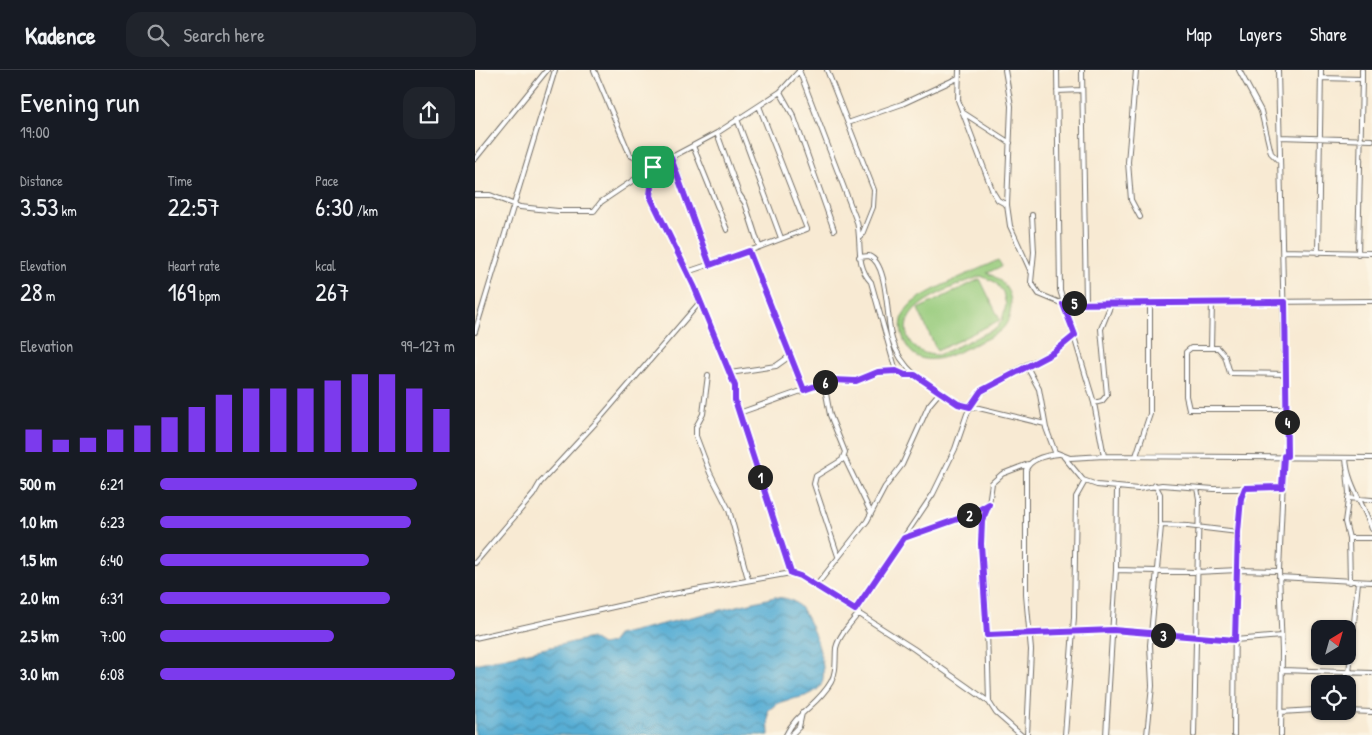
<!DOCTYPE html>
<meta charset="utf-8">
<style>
:root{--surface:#171b24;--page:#20242c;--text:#f1f3f6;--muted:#9ea1a6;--line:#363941;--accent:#7c3aed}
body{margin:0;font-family:"Patrick Hand",sans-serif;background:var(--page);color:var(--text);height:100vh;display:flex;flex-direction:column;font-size:19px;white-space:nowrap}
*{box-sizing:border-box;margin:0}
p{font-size:16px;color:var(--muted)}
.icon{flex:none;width:28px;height:28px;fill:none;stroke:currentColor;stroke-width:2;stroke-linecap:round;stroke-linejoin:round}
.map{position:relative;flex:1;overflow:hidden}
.side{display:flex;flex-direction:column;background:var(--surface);width:475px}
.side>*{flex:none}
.needle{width:32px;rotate:37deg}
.tools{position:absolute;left:836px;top:550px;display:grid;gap:10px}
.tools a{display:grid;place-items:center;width:45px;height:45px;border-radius:10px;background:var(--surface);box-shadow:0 1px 4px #0004;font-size:25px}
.pin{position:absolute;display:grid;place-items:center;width:42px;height:42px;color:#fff;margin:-21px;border-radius:10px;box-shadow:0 2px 8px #0006}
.km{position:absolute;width:25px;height:25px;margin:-12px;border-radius:50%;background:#222;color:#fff;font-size:14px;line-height:25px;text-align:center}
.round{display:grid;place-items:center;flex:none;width:52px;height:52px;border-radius:15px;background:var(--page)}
.head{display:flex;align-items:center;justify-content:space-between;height:85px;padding:0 20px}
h1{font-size:28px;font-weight:600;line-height:38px}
.figures{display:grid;grid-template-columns:repeat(3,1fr);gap:8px;height:85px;padding:5px 20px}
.figures div{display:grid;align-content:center}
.figures b{font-size:25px;font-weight:600}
.figures small{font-size:14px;font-weight:400}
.figures p{font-size:14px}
.chart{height:140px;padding:10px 20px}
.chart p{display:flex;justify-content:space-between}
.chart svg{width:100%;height:90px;margin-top:5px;stroke:var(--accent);stroke-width:6}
ul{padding:0 20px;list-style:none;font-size:16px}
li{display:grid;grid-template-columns:80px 60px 1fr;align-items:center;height:38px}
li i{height:12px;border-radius:6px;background:var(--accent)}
header{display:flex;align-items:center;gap:30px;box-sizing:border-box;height:70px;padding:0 25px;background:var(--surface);border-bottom:1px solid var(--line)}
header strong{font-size:24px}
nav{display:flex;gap:28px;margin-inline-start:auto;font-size:18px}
.search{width:350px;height:45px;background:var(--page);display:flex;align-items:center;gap:12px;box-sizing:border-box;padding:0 18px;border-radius:15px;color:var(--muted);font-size:19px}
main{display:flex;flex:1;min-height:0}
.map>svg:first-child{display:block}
.pitch{fill:#96cb7c;stroke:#607b54;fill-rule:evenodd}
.water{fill:url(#water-waves);stroke:#416c80}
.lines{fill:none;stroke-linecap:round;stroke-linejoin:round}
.minor-casing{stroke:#736e66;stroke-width:6}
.minor{stroke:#fff;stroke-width:4}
.route-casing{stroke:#fff;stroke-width:10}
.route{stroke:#7c3aed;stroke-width:6}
</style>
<header>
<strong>Kadence</strong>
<div class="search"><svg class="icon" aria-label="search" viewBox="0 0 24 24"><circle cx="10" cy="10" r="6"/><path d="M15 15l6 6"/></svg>Search here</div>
<nav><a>Map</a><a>Layers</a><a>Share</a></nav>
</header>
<main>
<section class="side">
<div class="head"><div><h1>Evening run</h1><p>19:00</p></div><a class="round"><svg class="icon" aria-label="share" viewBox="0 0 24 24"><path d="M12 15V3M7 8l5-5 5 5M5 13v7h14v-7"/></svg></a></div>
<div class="figures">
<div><p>Distance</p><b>3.53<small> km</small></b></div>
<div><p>Time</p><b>22:57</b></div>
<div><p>Pace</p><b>6:30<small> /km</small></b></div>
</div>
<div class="figures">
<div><p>Elevation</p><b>28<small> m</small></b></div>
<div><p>Heart rate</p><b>169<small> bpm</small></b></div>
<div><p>kcal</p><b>267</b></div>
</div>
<div class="chart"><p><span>Elevation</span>99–127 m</p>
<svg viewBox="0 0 160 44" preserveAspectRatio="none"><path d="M5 44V33M15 44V38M25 44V37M35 44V33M45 44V31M55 44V27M65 44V22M75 44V16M85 44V13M95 44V13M105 44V13M115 44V9M125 44V6M135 44V6M145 44V13M155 44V23"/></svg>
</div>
<ul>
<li><b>500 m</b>6:21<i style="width:87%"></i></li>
<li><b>1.0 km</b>6:23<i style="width:85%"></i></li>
<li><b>1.5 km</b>6:40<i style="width:71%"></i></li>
<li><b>2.0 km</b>6:31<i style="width:78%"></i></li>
<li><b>2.5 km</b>7:00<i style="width:59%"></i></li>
<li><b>3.0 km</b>6:08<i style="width:100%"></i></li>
</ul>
</section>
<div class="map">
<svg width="897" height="665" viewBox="0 0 897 665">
<defs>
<pattern id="water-waves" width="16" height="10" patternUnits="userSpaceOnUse" patternTransform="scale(1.25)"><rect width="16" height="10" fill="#57add4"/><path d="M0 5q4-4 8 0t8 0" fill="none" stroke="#488dac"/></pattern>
</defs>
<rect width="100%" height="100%" fill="#fcf5e5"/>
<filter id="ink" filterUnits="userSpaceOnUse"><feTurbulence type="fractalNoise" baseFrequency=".02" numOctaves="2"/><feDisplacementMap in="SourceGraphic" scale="10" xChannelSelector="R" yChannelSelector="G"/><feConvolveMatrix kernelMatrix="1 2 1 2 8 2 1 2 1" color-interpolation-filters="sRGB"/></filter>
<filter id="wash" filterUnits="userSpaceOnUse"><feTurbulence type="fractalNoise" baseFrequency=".0096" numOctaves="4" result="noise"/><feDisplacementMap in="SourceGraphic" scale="20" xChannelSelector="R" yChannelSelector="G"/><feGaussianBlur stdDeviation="1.12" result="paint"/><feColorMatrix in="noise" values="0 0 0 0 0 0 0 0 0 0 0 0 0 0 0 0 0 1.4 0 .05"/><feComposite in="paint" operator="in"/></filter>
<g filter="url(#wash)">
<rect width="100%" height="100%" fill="#f8ead3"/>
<path class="pitch" d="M523 190 527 196 512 203C525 208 536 219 536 234 536 244 533 255 525 261 517 267 506 271 498 275 474 287 440 304 428 267 424 256 427 243 435 235 449 221 503 200 523 190ZM506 206 520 212 528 222 531 235 527 250 522 258 463 285C451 285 440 281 434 270 417 235 482 216 506 206Z
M505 209 525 250 462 281 443 239Z"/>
<path class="water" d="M300 527C308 528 315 528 322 534 335 545 358 604 344 618 328 633 309 624 293 641L294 665H0V594L116 568 127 575 136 573 142 565Z"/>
</g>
<g filter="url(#ink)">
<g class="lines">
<g class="minor-casing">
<path id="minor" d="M119 0 155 85 178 97 175 126 219 216 260 316V330L316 503
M324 0 382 152C387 173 380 195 396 212L421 301
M352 0 399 120 398 137 386 167
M484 0 483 30 518 122 523 130 532 135
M530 0 536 36 532 135 535 156 556 202
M582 0 585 220 619 333 629 386 897 388
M607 0 611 232
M661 0 653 92 656 130 665 147
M764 0 786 41 796 83 805 92
M803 0 812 387
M846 8 887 9 883 184
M887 9V0
M582 21 607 20
M305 22 319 47 359 160
M284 36 332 159 274 181 329 320 357 311H381L403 302 421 301 429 305H440L483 333 570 354
M487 42 535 73
M262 49 306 168
M373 53 427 34 483 8
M242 63 264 124 270 133 284 176
M805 67 897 70
M218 76 252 160
M197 87 235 195
M0 89 72 0
M0 125H15L45 137 83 141H119L126 132 178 97 242 63 305 22 325 0
M557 145 559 182 556 212 564 224 588 234 897 231
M809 181 897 183
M843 183 846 0
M384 187 394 186C414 194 411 250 417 269 421 283 429 295 440 305
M212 202 274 181
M0 262 80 0
M736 278 737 232
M551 295 578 283 600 265
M255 303 301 296 315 286
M811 304 755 303 750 286 743 278H716L711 282V326L714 339H811
M233 305 228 344 221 357V366L235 403 254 440 273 509
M349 313 355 345 370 382 367 390 341 406 339 414 363 486
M619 333 627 331 632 325 626 259 637 232
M264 343 329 320
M661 386 675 344V232
M369 387 396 443
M589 387 608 410 622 415 663 419 687 415 739 419 807 417
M871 388C872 413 889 435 897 459
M872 401 874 423 870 452 874 468 875 512
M680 415 685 424V455L713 456 763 462V500L804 501
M873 428 897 430
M763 462 766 428 770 418
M429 468 497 444 514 434 517 413 527 404 553 394
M874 468H897
M0 493 58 425 65 413 127 346 225 232
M641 500 721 502 763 500 760 539 759 665
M804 507 897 512
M341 516 392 451 410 417 427 395 454 335 465 322
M380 540 458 424 480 379 492 344 501 326 551 295 564 319 571 358 580 382 595 388 629 386
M512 565 637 560 760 570 806 566
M0 568 192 525 316 503 325 506 439 579 514 632 521 643 546 665
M807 600 897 603
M874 603 883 512
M514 632 511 523 506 474 507 451 514 434
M872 641 897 642
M806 642 839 640 854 646 871 641
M311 665C321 643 344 634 356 612 362 601 360 590 361 578 364 565 376 553 384 543
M316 665 324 657 327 643
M552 665 556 580 551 525V400C555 388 573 385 584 384
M590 665 599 547 601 427 610 411
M631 665 641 500 642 418
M672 665 677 616 675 575 686 456
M719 665 724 429 722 418
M806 665 807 582 804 501 809 386"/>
</g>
<use href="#minor" class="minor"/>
</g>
</g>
<g class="lines" filter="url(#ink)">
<g class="route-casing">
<path id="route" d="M196 88 235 195 274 181 329 320 357 310 381 311 403 302 421 301 430 305H440L483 334 495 337 506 321 578 283 600 265 588 234 810 232 812 386H809L807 417 770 418 766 428 763 462 760 570 638 560 512 565 506 474 507 451 514 434 497 444 429 468 380 540 325 506 316 503 260 330V316L219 216 175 126 178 97Z"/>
</g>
<use href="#route" class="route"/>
</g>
</svg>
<div class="tools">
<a><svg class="needle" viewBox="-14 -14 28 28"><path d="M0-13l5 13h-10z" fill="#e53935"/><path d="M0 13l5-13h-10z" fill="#9ea1a6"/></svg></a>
<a><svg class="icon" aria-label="locate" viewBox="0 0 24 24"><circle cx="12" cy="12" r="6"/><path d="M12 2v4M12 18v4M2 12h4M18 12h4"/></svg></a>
</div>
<div class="pin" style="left:178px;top:97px;background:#1e9e55"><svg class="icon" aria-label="arrive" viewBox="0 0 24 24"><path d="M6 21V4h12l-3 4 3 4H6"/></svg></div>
<b class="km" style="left:285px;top:407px">1</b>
<b class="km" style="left:494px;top:445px">2</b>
<b class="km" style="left:688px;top:565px">3</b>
<b class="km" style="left:812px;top:352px">4</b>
<b class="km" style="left:599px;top:233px">5</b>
<b class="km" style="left:350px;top:312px">6</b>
</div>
</main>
